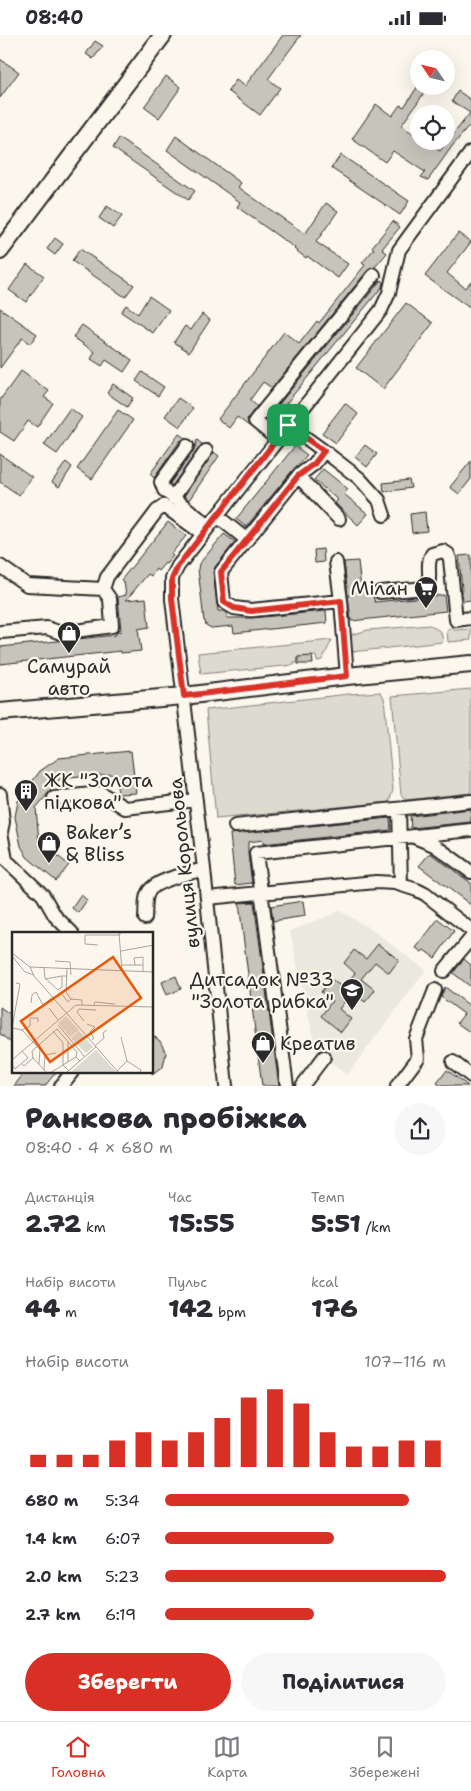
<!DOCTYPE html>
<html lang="uk">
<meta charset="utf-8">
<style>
:root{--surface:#fff;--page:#f7f7f7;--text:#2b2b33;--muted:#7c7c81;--line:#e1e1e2;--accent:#d93025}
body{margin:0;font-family:"Shantell Sans",sans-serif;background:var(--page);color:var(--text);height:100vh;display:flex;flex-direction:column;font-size:19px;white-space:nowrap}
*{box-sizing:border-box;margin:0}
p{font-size:16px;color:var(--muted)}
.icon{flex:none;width:28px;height:28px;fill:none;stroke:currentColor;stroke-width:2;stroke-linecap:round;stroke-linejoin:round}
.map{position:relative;height:1051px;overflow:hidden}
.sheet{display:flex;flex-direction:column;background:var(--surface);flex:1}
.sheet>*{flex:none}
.needle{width:32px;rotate:305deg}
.buttons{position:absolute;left:410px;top:15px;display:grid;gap:10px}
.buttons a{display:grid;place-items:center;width:45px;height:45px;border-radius:50%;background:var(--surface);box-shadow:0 5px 20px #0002;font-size:25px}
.pin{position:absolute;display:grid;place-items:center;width:42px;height:42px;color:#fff;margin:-21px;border-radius:10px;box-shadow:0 2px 8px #0006}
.round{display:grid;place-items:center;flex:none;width:52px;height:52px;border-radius:26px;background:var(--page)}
.overview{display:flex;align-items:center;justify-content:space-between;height:85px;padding:0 25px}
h1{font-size:28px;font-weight:800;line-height:38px}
.figures{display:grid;grid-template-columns:repeat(3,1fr);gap:8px;height:85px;padding:5px 25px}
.figures div{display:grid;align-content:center}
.figures b{font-size:25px;font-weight:800}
.figures small{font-size:14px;font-weight:400}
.figures p{font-size:14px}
.chart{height:140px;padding:10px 25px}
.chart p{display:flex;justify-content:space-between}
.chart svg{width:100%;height:90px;margin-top:5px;stroke:var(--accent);stroke-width:6}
.action{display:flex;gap:10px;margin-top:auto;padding:10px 25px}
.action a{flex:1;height:58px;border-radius:30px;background:var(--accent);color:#fff;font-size:20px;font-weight:800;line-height:58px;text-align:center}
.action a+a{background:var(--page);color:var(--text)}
ul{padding:0 25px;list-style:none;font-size:16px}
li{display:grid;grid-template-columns:80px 60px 1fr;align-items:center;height:38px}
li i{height:12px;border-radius:6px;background:var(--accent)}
.status{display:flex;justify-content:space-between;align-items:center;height:35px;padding:0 25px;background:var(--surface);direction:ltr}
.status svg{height:14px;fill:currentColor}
.menu{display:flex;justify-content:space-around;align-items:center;height:70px;border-top:1px solid var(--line);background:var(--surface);font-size:14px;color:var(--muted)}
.menu a{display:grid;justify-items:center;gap:2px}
.menu .on{color:var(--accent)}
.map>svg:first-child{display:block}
.built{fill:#ebe8de}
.green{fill:#dddad0;stroke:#84827e}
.building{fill:#c7c4bc;stroke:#2b2b2b}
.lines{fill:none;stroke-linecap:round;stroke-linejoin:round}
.minor-casing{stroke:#2b2b2b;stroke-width:16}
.major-casing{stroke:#2b2b2b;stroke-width:20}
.minor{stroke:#fbf7ec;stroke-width:12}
.major{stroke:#fbf7ec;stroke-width:16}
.route-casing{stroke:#fff;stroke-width:10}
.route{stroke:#d93025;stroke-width:6}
.labels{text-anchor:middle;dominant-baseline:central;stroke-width:4.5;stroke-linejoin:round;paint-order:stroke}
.poi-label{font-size:19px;fill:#2b2b2b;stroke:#fbf7ec;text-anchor:start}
.street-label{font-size:19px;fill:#2b2b2b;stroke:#fbf7ec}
.inset-road{fill:none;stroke:#a8a59f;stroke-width:1}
.view{fill:#e8590c;fill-opacity:0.15;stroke:#e8590c;stroke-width:2.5}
.inset-edge{fill:none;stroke:#2b2b2b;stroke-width:2.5}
</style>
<div class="status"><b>08:40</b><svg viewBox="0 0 49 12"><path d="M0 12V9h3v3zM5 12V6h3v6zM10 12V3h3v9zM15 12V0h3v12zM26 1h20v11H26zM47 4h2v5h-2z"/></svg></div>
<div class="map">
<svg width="471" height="1051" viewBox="0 0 471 1051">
<rect width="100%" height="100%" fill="#fbf7ec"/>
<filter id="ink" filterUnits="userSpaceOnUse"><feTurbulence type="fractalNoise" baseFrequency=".02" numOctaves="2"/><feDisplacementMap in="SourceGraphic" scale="10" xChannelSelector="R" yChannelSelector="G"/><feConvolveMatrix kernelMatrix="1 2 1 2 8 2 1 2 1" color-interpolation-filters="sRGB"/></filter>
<g filter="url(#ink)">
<path class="built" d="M340 876 369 893 426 935 347 1040 317 1018 290 896Z"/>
<path class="green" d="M430 590 441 597 443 607 351 617 347 601 368 595Z
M453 590 454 595 471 594V605L448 607 447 596Z
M332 605 322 625 317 626 316 621 298 622V628H294V630L201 639 198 618Z
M471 654V758L406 765 401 760 392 661Z
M381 657 384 663 393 755 389 767 216 784 206 675 349 659Z"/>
<path class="building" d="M283 0H301L268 44 280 53 260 80 228 56 236 45 245 51Z
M95 6 103 11 93 24 86 19Z
M0 24 19 37 0 63Z
M166 41 181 52 159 83 144 72Z
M418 51H429L401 91 419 102V106H425L440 116 470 78 452 66 458 56 471 65V89L453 110 428 145 421 142 425 137 393 116 385 127 352 104 376 69 392 81 400 70 404 72Z
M176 101 241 148 238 152 305 199 326 168 338 176 316 207 348 229 338 243 307 221 306 223 294 214 295 213 237 172 240 167 167 115Z
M119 103 195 156 188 165 113 113Z
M341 120 409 166 400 180 331 133Z
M107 171 122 181 113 193 99 183Z
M393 186 400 192 382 214 387 218 375 232 368 235 272 353 263 347 250 365 257 371 247 384 249 391 237 382 229 393 218 384 284 297 299 309 317 286 319 288 365 230 362 228 374 214 372 212Z
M458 198 471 207 447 238 465 253 471 246V274L425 241Z
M55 203 63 209 55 220 47 214Z
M80 214 134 250 125 262 72 226Z
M27 229 44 241 26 267 9 255Z
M381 245 383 247 382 252 270 388 266 385Z
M149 261 169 275 153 298 121 277 126 270 138 279Z
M406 268 433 288 383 354 356 333Z
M0 273 37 299 30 309 22 303 0 333Z
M202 279 210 285 189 317 174 307 185 291 191 295Z
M82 290 132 325 124 337 106 325 102 331 91 324 95 317 73 302Z
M21 336 49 356 44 362 53 368 37 392 28 386 14 406 0 397V365Z
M142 337 164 352 158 361 136 346Z
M113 349 133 363 127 372 107 358Z
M178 363 193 373 180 392 165 381Z
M345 368 358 379 336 408 322 398Z
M70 373 82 382 57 419 44 410Z
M118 375 133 385 92 444 77 434Z
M179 399 185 403 180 406 154 443 150 439Z
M197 405 202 409 172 451 170 448 194 416Z
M365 410 377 419 367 432 355 422Z
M295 411 307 420 292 436 246 492 236 484Z
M214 417 219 421 189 465 184 461Z
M0 419 32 442 19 460 0 447Z
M471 426V444L459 459 450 452Z
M66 427 72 432 59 452 52 447Z
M323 434 348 454 344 459 368 479 358 490 335 468 338 465 314 445Z
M409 445 411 453 384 457 383 448Z
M425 477 427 496 412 498 410 479Z
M168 487 186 501 171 519 173 521 166 529 165 528 158 536 156 534 151 541 148 539 126 565 146 563 149 592 138 594 141 616 121 618V616L0 629V612L116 600V598L121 596 118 562 126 560 124 547 121 545Z
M224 499 235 507 215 532 213 537 218 576H223L227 578V583H252L326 576 327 588 234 598 233 591 211 593 206 590 205 586H204L198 534 199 529Z
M323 514 324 527 315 528 314 515Z
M471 520V565L463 566 459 521Z
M358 526 361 554 373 553 372 558 375 567 444 560 446 576 351 586 344 527Z
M312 621 313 629H298V622Z
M131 716 136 758 118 759 116 745 111 739 60 744 36 773 39 806 69 830 56 846 27 822 21 811 15 782 18 766 40 736 59 723Z
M471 774V787L411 793 410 781Z
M390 783 391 795 263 809V805L248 807V819L252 848 235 850 230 799Z
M430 818 471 848V870L419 831Z
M81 860 87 865 78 878 72 873Z
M303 866 305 881 273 886 271 871Z
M254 867 279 1051H262L239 868Z
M438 884 454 896 435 923 424 915 422 917 416 913Z
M378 909 399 925 389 938 375 927 361 944 375 955 365 967 352 957 339 974 351 984 341 997 321 981 332 966 321 957 331 944 343 953 355 938 344 928 354 915 366 924Z
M464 924 471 930V952L453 938Z
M176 941 181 954 167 960 162 947Z
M445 952 470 971 471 970V998L457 988 464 979 441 962Z
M0 972 14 982V1010L0 999Z
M152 1000 160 1006 166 1018 163 1032 152 1040Z
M447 1035 468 1051H442L437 1048Z
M25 1037H56L45 1051H14Z"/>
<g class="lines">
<g class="minor-casing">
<path id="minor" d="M288 390 324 416 359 443 379 465 384 480
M277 404 255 386 374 240
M187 411 161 447 164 455 209 491
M324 416 314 429 298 441 221 537 224 567 234 573 251 575 341 566
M298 441 339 484
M173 463 206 416
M217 481 247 505
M336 527 341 566 347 641
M0 531 27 550 103 554 107 542 157 476 164 471 203 499
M380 557 426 553C433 542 425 530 432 519L443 516 448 519 450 524 456 585 471 583
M1 597 47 593 61 598 112 591 110 564 103 554
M0 759 3 787 0 790
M54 763 101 758 125 773 196 765
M399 774 401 850
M3 787 1 797 6 825 43 860 55 881 72 898
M235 791 471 766
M414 802 434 810 471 837
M207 863 376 847 395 848 417 855 425 859 471 895
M145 883C146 875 144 863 149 856 157 844 191 838 204 834
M444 936 471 903
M453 1027 471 1041
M61 1051 72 1037
M226 1051 204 834 172 564V543L178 531 203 499 381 275 389 258 399 215 471 117
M287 1051 256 818 471 795
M302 1051 324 1022
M397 1051 418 1023 416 1004 435 955"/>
</g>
<g class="major-casing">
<path id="major" d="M0 216 163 0
M0 677 184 661 347 641 471 629"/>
</g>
<use href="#minor" class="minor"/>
<use href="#major" class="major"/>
</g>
</g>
<g class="lines" filter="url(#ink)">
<g class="route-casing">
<path id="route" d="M288 390 324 416 314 429 298 441 221 537 224 567 234 573 251 576 341 566 347 641 184 661 172 564V544L178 531Z"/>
</g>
<use href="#route" class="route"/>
</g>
<defs>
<g id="supermarket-pin" transform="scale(1.25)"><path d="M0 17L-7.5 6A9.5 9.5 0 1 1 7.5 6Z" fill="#2b2b2b" stroke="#fbf7ec"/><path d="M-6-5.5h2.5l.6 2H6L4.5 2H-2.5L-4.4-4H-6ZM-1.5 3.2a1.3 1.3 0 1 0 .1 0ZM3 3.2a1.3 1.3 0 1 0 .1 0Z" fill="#fff"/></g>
<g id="shop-pin" transform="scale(1.25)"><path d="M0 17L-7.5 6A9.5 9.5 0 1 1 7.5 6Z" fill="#2b2b2b" stroke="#fbf7ec"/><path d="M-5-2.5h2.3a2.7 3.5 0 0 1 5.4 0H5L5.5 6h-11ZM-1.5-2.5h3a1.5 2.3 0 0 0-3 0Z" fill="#fff"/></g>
<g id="building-pin" transform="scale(1.25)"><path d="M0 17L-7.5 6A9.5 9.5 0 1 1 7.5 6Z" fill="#2b2b2b" stroke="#fbf7ec"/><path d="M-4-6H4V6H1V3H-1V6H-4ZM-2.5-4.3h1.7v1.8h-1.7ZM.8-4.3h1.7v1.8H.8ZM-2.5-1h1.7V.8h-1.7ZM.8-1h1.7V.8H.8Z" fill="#fff"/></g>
<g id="school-pin" transform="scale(1.25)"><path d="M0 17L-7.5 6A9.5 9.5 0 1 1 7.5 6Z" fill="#2b2b2b" stroke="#fbf7ec"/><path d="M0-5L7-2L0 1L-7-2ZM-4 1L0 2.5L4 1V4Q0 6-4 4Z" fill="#fff"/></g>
</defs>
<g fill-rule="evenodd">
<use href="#supermarket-pin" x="426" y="553"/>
<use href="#shop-pin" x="69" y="598"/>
<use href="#building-pin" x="26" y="756"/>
<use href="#shop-pin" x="49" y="808"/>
<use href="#school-pin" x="352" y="955"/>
<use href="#shop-pin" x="263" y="1008"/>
</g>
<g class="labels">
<g class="poi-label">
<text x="408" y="553" text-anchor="end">Мілан</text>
<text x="69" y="631" text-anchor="middle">Самурай<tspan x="69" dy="22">авто</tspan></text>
<text x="44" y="745">ЖК "Золота<tspan x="44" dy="22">підкова"</tspan></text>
<text x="66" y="797">Bakerʼs<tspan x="66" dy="22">&amp; Bliss</tspan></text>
<text x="334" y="944" text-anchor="end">Дитсадок №33<tspan x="334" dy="22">"Золота рибка"</tspan></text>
<text x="280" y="1008">Креатив</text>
</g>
<g class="street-label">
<text transform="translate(184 828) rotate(-96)">вулиця Корольова</text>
</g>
</g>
<g transform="translate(12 897)">
<rect width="141" height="141" fill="#fbf7ec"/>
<path d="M54 84 67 98 58 105 46 91ZM67 99 81 115 74 121 59 106ZM84 118 105 141H63L60 139Z" fill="#dddad0"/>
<path class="inset-road" d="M107 1 110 39M86 13 73 12V3H108V0M109 19 142 13M0 21 18 35 22 44 107 141M0 24 13 40 22 43M43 29 58 30 59 43M110 33H131M123 33 122 26 131 25V39M18 35 142 40M32 36 33 46 46 58 50 55V44H55M55 37 54 60 59 67 70 68V73M33 47 50 44M49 61 56 70 59 67M19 71 20 63 24 60 31 73 41 65M82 73 83 70 103 72M37 76 46 88M72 89 65 80 67 77 84 78M75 92 83 95 78 100 82 106 80 108M46 93 73 125M0 96 8 52 4 51M1 96 10 98 33 123 44 121M10 98 18 94V86H26V90M41 99 51 111V133L64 125 68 129M83 114 92 106 91 101 95 98M21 126 20 119 45 97 65 120 64 125M0 128 64 73 142 75M115 129 129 138 128 141M56 130V110M9 131 12 134 21 126 35 141M27 132 28 117M0 133 3 137 16 126 10 119M32 138 33 123M105 139 115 129 109 105M38 141 51 133 57 139M54 141 84 115"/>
<path class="view" d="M101 25 129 66 38 130 9 89Z"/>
<rect width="141" height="141" class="inset-edge"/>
</g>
</svg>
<div class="buttons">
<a><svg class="needle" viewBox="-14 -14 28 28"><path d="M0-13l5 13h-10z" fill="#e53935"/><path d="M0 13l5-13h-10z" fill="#7c7c81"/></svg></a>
<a><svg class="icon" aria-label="locate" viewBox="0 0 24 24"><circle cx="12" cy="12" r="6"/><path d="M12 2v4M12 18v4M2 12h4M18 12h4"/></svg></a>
</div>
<div class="pin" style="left:288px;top:390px;background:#1e9e55"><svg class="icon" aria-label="arrive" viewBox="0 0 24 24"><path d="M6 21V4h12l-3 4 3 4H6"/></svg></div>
</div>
<section class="sheet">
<div class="overview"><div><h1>Ранкова пробіжка</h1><p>08:40 · 4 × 680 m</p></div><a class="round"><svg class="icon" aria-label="share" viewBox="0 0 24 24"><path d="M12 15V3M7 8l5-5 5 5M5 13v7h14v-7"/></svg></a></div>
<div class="figures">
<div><p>Дистанція</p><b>2.72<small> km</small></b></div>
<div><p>Час</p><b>15:55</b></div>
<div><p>Темп</p><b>5:51<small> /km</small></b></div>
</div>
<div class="figures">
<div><p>Набір висоти</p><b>44<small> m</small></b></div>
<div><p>Пульс</p><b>142<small> bpm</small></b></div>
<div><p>kcal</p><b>176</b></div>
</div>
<div class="chart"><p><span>Набір висоти</span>107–116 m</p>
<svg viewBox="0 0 160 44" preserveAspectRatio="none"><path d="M5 44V38M15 44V38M25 44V38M35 44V31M45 44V27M55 44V31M65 44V27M75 44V20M85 44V10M95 44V6M105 44V13M115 44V27M125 44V34M135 44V34M145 44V31M155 44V31"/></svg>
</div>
<ul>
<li><b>680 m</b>5:34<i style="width:87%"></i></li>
<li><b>1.4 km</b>6:07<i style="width:60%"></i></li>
<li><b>2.0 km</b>5:23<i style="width:100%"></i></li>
<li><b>2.7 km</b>6:19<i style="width:53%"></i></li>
</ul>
<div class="action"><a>Зберегти</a><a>Поділитися</a></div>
</section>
<nav class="menu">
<a class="on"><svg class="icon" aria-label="home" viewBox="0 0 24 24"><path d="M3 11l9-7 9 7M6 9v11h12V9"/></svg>Головна</a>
<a><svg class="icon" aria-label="map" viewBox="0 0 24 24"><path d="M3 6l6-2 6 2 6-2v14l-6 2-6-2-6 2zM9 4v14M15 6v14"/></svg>Карта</a>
<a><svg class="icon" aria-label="saved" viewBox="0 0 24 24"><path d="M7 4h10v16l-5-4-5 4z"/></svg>Збережені</a>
</nav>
